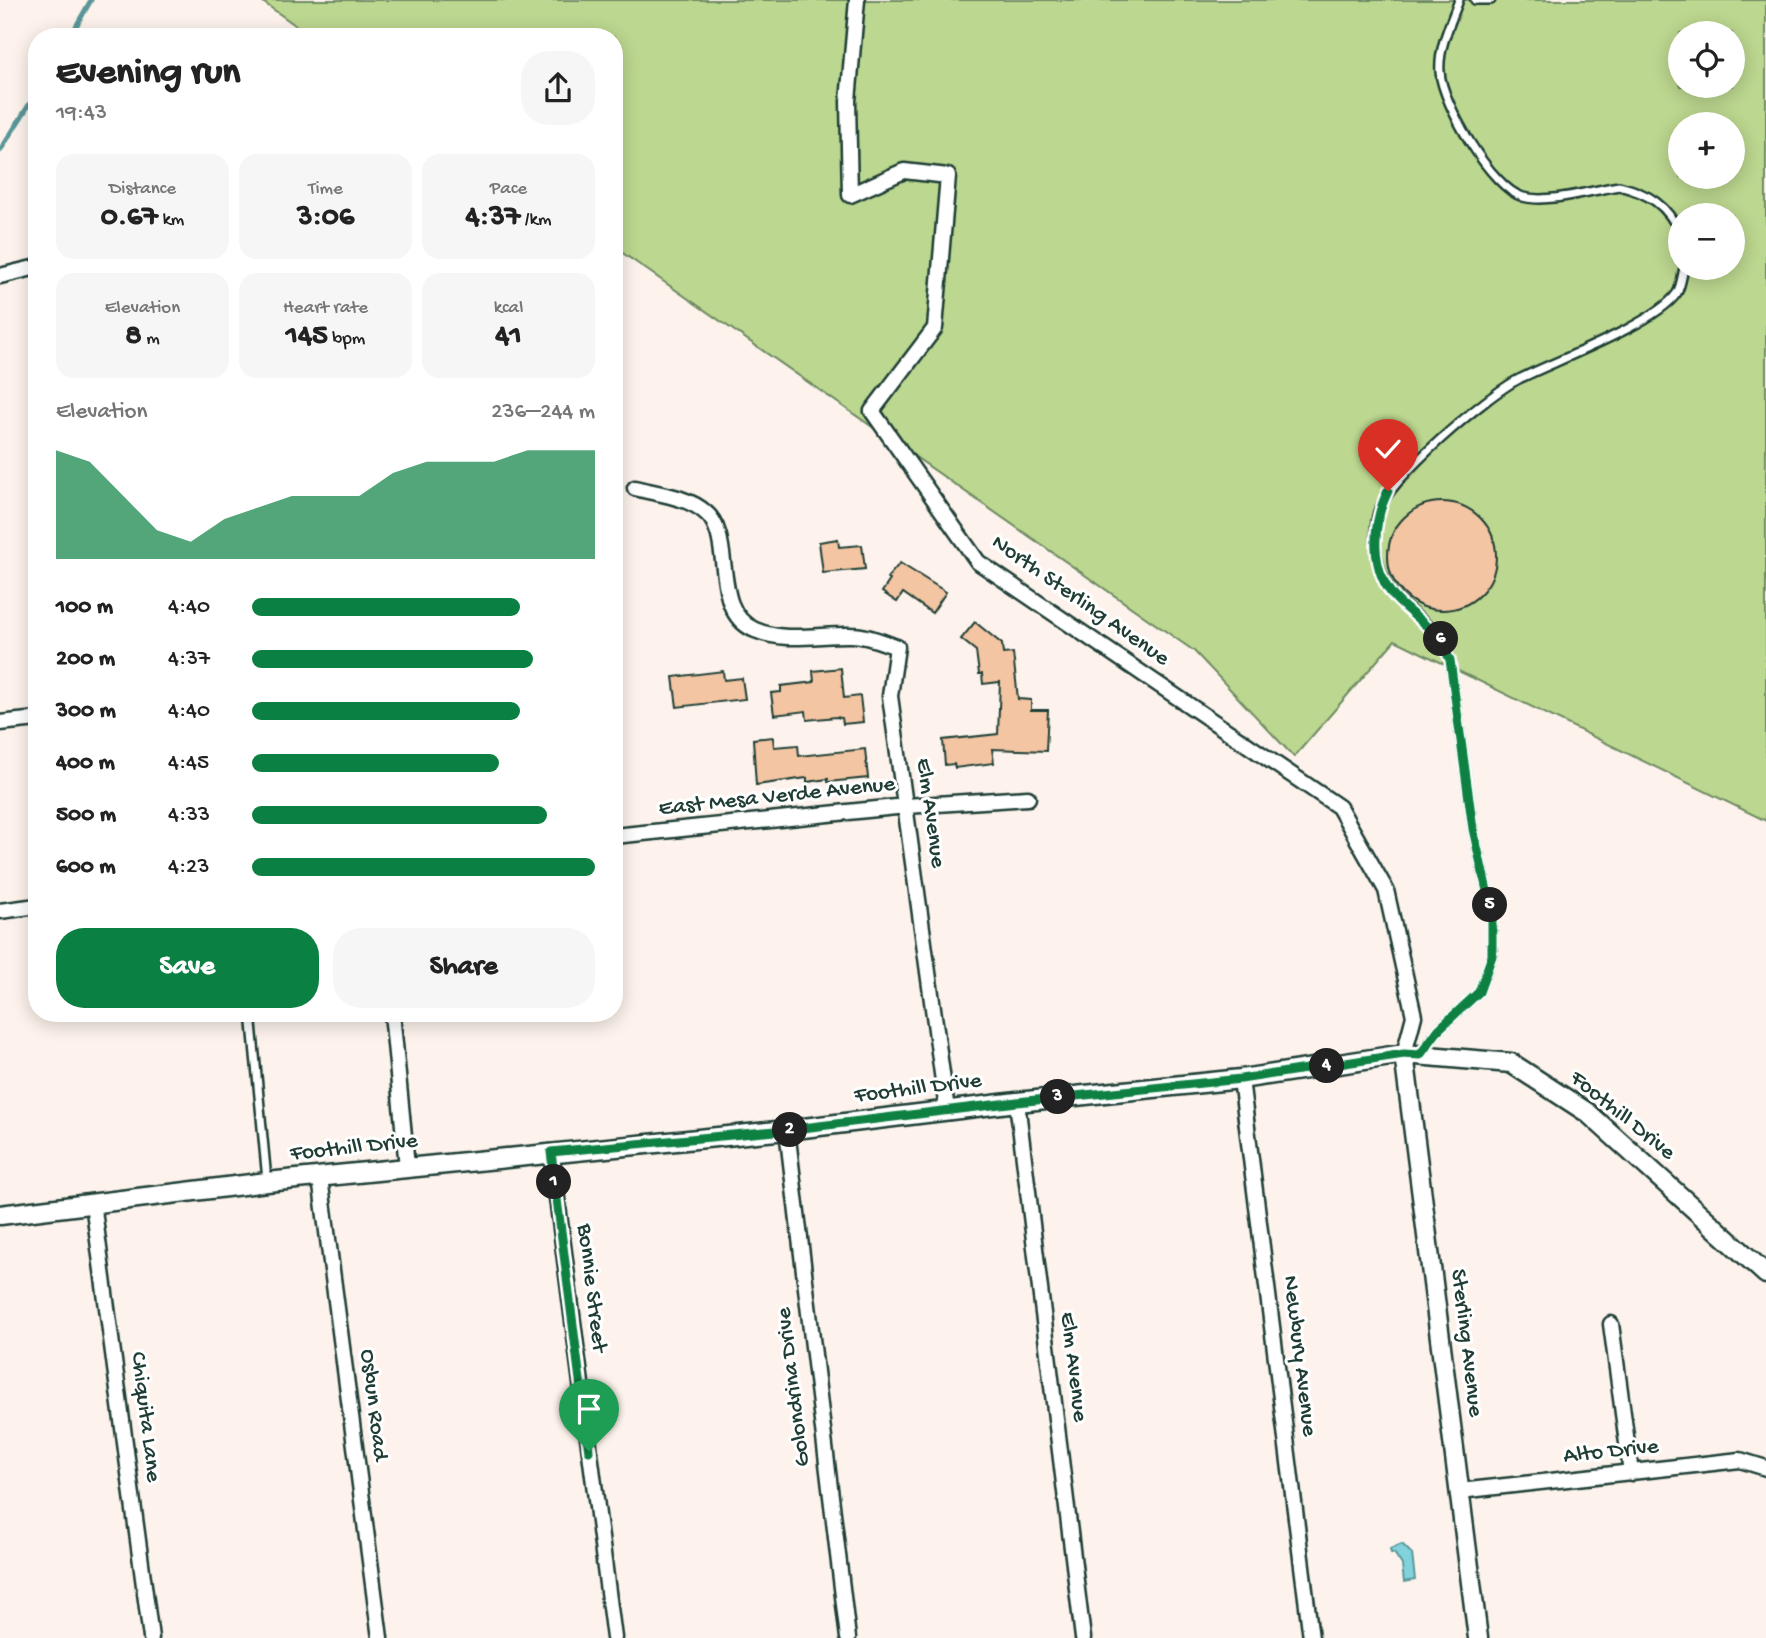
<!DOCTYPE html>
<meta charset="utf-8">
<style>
:root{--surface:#fff;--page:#f6f6f6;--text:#222;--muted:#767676;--accent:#0b8043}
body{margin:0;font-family:"Gochi Hand",sans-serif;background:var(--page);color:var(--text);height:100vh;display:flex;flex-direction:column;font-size:26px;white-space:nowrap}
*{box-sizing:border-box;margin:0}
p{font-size:23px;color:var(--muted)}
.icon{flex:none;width:38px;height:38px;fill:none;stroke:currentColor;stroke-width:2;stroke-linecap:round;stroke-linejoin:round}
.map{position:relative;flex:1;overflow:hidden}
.side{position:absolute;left:28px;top:28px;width:595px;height:994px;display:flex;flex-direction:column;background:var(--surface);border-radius:28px;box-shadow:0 4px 18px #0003}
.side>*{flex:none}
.fabs{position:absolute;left:1668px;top:21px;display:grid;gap:14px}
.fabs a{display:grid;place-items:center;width:77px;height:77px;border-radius:50%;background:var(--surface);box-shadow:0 4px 18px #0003;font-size:35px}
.pin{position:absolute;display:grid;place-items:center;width:60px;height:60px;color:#fff;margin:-72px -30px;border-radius:50% 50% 50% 0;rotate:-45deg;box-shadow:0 0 7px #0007}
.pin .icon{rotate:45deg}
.km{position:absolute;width:35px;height:35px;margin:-18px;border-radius:50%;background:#222;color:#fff;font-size:19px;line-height:35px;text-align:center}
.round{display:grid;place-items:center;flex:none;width:74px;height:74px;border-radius:28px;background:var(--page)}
.summary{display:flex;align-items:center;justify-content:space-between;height:119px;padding:0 28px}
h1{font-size:38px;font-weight:800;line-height:52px}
.figures{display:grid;grid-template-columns:repeat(3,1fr);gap:10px;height:119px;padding:7px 28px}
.figures div{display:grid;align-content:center;border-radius:18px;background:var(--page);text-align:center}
.figures b{font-size:30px;font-weight:800}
.figures small{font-size:19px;font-weight:400}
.figures p{font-size:19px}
.chart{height:196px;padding:14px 28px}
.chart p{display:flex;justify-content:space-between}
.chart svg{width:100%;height:126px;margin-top:7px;fill:var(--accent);opacity:.7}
.primary-button{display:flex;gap:14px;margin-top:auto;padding:14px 28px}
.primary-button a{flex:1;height:80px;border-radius:28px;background:var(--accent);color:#fff;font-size:28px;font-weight:800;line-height:80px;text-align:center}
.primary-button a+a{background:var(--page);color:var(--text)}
ul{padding:0 28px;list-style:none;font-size:23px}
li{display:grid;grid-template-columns:112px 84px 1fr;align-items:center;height:52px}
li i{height:18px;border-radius:9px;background:var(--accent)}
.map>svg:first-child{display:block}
.green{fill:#bcd78f;stroke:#6e8a62;stroke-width:2;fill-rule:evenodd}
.water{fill:#82d2db;stroke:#5a9698;stroke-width:2}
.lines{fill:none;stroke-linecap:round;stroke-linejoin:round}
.stream{stroke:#5a9698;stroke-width:5}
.building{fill:#f3c5a2;stroke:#1f3d34;stroke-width:2}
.service-casing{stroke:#1f3d34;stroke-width:12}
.minor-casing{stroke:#1f3d34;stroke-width:19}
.tertiary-casing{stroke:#1f3d34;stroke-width:23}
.service{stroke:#fff;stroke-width:7}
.minor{stroke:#fff;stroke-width:14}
.tertiary{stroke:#fff;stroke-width:18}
.route-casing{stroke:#fff;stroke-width:14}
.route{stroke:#0b8043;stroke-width:9}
.labels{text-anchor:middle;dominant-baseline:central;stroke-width:6;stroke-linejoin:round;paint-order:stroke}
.street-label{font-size:23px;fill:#1f3d34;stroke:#fff}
</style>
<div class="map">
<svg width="1766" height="1638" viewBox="0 0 1766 1638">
<rect width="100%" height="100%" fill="#fdf3ec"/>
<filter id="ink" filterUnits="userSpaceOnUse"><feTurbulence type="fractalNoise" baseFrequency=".0143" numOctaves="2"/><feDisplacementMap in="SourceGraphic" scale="14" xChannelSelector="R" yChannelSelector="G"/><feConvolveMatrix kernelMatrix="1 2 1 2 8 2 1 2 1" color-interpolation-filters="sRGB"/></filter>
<g filter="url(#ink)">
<path class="green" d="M260 0H1766V821L1395 640 1294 757 1194 651 614 247V37H312ZM1680 33H1732V86H1680ZM1680 124H1732V177H1680ZM1680 215H1732V268H1680Z"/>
<path class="water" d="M1402 1544 1412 1554 1415 1580 1404 1582 1402 1565 1394 1553H1391L1390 1549Z"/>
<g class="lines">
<path class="stream" d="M70 37 91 0
M0 151 37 92"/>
</g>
<path class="building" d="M1388 556a54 54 0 1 1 108 0a54 54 0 1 1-108 0Z
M838 539 839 547 862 545 865 569 823 573 819 542Z
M900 563 946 592 932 613 903 593 897 602 882 592 890 580 887 578Z
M975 622 1002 644 1003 654 1013 653 1018 699 1031 700V710H1048L1046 751 992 749 994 763 955 768 954 764 945 765 943 740 998 734 1000 682 983 684 982 674H979L976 651 961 639Z
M841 668 844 698 860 696 863 722 843 724 842 718 836 717 807 720 806 711 774 715 771 693 781 692V686L814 682 813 671Z
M723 671 724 680 742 678 745 699 677 707 673 677Z
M773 737 774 747 798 745 799 756 865 749 868 778 828 782V779L807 782V778L756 785 753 739Z"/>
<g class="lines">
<g class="service-casing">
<path id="service" d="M1459 0C1451 22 1438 48 1440 72 1442 103 1492 189 1523 197 1549 204 1592 190 1619 186 1648 193 1668 205 1680 234
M1475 0H1491
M251 1013 267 1180
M1420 1055 1439 1029 1479 992 1492 956V913L1473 829 1450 660C1447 652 1444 642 1439 636 1416 610 1388 602 1379 564 1375 547 1373 529 1378 512 1389 479 1487 395 1519 379 1555 361 1657 323 1677 293 1681 286 1682 276 1684 268"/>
</g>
<g class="minor-casing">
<path id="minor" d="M857 0 848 101 850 195 904 171 948 176 935 328 872 411 978 562 1339 807 1386 890 1414 1016 1404 1054
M0 276 37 267
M635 488C657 494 687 496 705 512 736 536 709 611 755 630 785 643 820 634 851 635 867 635 882 642 897 647L890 696 947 1110
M0 723 37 719
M614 836 906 806 1028 798
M0 911 37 906
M392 1013 407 1167
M1241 1079 1311 1638
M1017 1102 1083 1638
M787 1130 848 1638
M551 1152 614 1638
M320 1178 380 1638
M93 1203 151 1638
M1611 1324 1631 1473
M1460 1491 1740 1460 1766 1468"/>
</g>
<g class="tertiary-casing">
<path id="tertiary" d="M1404 1054 1478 1638
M0 1215 267 1182 787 1130 1017 1102 1241 1079 1404 1054 1511 1063 1588 1113 1766 1274"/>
</g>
<use href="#service" class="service"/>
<use href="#minor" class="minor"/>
<use href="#tertiary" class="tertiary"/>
</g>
</g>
<g class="lines" filter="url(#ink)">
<g class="route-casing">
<path id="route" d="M589 1451 551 1152 786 1130 1017 1102 1241 1079 1404 1054 1420 1055 1439 1029 1479 992 1492 956V913L1473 829 1450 660C1435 625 1420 624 1396 599 1369 570 1372 523 1388 491"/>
</g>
<use href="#route" class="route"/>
</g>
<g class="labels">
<g class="street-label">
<text transform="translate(1080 601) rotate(35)">North Sterling Avenue</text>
<text transform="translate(777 797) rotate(-6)">East Mesa Verde Avenue</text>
<text transform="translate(930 813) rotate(82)">Elm Avenue</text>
<text transform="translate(918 1089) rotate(-7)">Foothill Drive</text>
<text transform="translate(1622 1116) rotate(39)">Foothill Drive</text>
<text transform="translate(354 1148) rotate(-6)">Foothill Drive</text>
<text transform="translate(591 1288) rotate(83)">Bonnie Street</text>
<text transform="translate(1466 1343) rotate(83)">Sterling Avenue</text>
<text transform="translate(1299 1356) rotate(83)">Newbury Avenue</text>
<text transform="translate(1073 1367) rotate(83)">Elm Avenue</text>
<text transform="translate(794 1387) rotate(-97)">Golondrina Drive</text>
<text transform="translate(373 1405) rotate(83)">Osbun Road</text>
<text transform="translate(145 1417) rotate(83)">Chiquita Lane</text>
<text transform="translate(1611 1452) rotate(-6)">Alto Drive</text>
</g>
</g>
</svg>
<div class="fabs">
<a><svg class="icon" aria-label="locate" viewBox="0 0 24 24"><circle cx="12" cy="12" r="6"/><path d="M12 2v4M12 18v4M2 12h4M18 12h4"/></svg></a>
<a>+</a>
<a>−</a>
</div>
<div class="pin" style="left:589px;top:1451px;background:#1e9e55"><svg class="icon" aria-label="arrive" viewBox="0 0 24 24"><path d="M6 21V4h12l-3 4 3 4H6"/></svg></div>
<div class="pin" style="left:1388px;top:491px;background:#d93025"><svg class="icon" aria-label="check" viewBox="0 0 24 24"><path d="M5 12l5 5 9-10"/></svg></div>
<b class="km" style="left:554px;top:1182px">1</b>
<b class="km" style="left:790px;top:1130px">2</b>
<b class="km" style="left:1058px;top:1097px">3</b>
<b class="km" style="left:1327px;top:1066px">4</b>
<b class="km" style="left:1490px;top:905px">5</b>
<b class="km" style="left:1441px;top:639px">6</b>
<section class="side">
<div class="summary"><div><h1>Evening run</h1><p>19:43</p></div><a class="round"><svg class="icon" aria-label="share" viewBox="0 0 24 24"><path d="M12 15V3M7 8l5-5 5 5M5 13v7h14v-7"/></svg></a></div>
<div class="figures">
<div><p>Distance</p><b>0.67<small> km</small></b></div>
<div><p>Time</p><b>3:06</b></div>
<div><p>Pace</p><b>4:37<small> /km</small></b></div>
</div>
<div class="figures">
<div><p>Elevation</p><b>8<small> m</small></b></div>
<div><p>Heart rate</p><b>145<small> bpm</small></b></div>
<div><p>kcal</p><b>41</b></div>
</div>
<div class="chart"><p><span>Elevation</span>236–244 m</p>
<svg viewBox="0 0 160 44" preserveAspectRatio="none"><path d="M0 44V6L10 10L20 22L30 34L40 38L50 30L60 26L70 22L80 22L90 22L100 14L110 10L120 10L130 10L140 6L150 6L160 6V44z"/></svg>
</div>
<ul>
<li><b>100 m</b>4:40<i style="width:78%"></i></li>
<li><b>200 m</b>4:37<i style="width:82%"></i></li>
<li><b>300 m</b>4:40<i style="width:78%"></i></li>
<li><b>400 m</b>4:45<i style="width:72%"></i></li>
<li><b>500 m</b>4:33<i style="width:86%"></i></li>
<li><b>600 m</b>4:23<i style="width:100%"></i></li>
</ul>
<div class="primary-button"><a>Save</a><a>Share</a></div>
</section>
</div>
